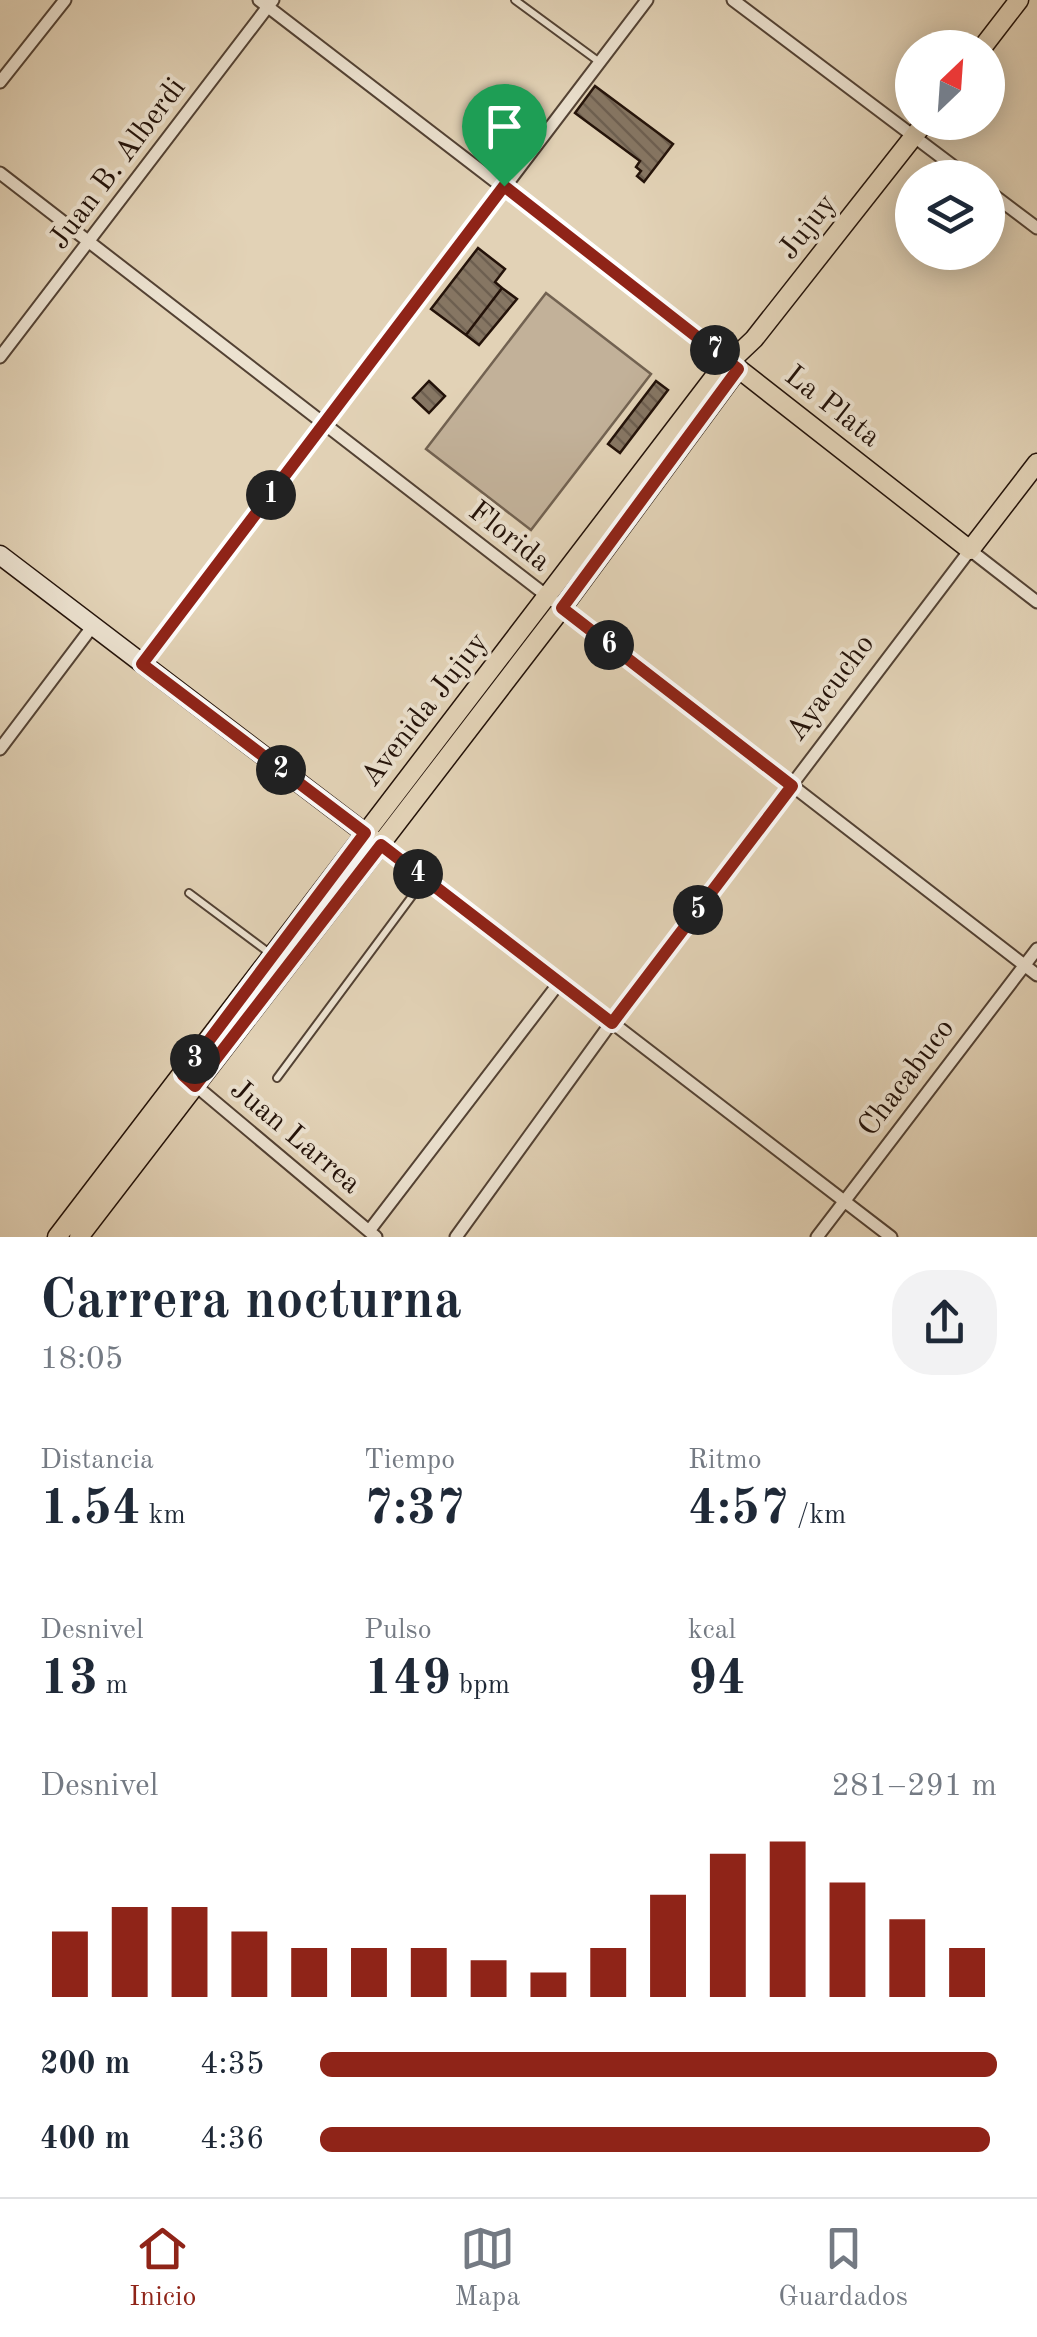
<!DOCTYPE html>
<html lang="es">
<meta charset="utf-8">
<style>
:root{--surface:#fff;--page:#f2f2f3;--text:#1f2937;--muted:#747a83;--line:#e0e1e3;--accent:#8f2418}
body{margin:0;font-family:"Old Standard TT",serif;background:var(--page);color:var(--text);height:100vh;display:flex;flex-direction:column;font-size:38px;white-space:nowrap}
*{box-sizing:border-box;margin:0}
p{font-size:32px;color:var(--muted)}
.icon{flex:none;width:55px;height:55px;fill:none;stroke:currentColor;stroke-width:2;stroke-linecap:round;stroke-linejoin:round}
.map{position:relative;height:1237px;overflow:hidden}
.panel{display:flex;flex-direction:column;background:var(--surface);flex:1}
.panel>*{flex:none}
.needle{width:65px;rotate:25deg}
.buttons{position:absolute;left:895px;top:30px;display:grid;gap:20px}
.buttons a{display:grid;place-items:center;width:110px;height:110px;border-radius:50%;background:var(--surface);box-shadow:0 5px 25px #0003;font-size:50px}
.pin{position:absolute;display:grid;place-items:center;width:85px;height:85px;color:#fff;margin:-102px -42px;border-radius:50% 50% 50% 0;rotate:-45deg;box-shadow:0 0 10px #0007}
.pin .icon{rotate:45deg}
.km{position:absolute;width:50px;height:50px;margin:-25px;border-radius:50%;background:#222;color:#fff;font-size:28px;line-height:50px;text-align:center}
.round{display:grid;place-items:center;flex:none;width:105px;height:105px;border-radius:40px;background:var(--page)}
.headline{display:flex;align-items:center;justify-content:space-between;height:170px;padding:0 40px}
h1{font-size:55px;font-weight:700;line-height:75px}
.stats{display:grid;grid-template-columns:repeat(3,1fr);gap:15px;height:170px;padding:10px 40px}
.stats div{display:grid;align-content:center}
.stats b{font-size:50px;font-weight:700}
.stats small{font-size:28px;font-weight:400}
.stats p{font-size:28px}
.chart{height:280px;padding:20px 40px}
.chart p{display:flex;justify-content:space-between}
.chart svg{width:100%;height:180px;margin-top:10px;stroke:var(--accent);stroke-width:6}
ul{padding:0 40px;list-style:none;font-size:32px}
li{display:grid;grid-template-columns:160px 120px 1fr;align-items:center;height:75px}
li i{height:25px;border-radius:12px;background:var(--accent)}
.tabs{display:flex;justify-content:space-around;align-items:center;height:140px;border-top:2px solid var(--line);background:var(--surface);font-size:28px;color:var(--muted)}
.tabs a{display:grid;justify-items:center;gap:5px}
.tabs .active{color:var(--accent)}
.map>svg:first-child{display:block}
.garden{fill:#c2b199;stroke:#726251;stroke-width:2.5}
.building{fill:url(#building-back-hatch);stroke:#231209;stroke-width:2.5}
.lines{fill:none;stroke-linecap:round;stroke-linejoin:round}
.lane-casing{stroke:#534234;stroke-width:10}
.street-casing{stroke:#534234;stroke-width:15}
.secondary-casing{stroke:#231209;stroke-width:21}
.primary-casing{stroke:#231209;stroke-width:21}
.lane{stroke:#ece2d0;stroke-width:6}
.street{stroke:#ece2d0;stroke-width:11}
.secondary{stroke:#ece2d0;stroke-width:18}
.primary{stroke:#e2d2b6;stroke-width:18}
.route-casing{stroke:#fff;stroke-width:20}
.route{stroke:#8f2418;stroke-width:12}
.labels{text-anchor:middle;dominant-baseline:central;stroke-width:8;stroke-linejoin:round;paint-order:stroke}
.street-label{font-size:30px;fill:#231209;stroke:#ece2d0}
</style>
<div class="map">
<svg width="1037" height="1237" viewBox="0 0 1037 1237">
<defs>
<pattern id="building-back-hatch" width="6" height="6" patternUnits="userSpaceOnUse" patternTransform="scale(2.5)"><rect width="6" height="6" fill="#867663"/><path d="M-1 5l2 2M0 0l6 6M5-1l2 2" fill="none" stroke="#6d5f50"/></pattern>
</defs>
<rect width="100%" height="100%" fill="#e2d2b6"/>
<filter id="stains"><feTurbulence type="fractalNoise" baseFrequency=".002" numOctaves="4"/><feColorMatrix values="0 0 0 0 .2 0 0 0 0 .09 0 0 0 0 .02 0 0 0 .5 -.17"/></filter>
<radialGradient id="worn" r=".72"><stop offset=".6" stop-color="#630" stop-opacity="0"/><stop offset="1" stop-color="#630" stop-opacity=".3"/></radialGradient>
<path class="garden" d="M546 293 651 374 531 530 426 449Z"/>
<path class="building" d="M595 86 673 144 644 182 637 176 641 171 636 167 640 161 575 113Z
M478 248 505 269 495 282 502 288 466 335 431 309Z
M502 288 517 299 479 345 466 335Z
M429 381 445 396 429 413 413 398Z
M656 381 668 390 620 453 608 444Z"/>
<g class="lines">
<g class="lane-casing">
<path id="lane" d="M515 0 598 61
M189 893 272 955
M277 1078 424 880"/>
</g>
<g class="street-casing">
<path id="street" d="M259 0 730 362
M733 0 969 178
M0 82 65 0
M0 173 1037 975
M988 191 1037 228
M0 357 273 0
M142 664 647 0
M0 749 92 627
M381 845 891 1237
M183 1075 376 1237
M369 1231 559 983
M456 1237 611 1023 970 550 1037 602
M817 1237 1037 949"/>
</g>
<g class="secondary-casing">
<path id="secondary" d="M0 555 378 843"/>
</g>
<g class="primary-casing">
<path id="primary" d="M982 48 1019 0
M730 362 970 550 1037 463
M57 1237 715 376 754 339 925 122
M79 1237 562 608 738 369"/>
</g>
<use href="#lane" class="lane"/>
<use href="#street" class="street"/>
<use href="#secondary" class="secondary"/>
<use href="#primary" class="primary"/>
</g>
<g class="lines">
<g class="route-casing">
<path id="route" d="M504 186 738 369 562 608 792 786 612 1023 381 845 195 1086 183 1075 365 833 142 664Z"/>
</g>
<use href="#route" class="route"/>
</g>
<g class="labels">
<g class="street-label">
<text transform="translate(118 164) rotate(-53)">Juan B. Alberdi</text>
<text transform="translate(808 227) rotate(-52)">Jujuy</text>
<text transform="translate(832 407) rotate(38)">La Plata</text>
<text transform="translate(509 537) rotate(38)">Florida</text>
<text transform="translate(831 688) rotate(-53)">Ayacucho</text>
<text transform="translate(425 710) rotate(-52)">Avenida Jujuy</text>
<text transform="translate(907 1078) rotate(-53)">Chacabuco</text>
<text transform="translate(295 1137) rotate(40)">Juan Larrea</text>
</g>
</g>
<rect width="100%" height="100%" filter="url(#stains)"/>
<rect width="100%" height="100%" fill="url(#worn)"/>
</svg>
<div class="buttons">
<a><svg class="needle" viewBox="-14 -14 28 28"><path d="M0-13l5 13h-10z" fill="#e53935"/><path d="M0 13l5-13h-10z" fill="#747a83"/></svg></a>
<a><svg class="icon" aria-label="layers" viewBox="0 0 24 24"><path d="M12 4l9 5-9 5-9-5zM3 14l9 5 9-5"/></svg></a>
</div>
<div class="pin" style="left:504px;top:186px;background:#1e9e55"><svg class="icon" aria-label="arrive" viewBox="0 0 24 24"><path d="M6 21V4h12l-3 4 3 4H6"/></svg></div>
<b class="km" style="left:271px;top:495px">1</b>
<b class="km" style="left:281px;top:770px">2</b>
<b class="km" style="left:195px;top:1059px">3</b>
<b class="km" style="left:418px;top:874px">4</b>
<b class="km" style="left:698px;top:910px">5</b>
<b class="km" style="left:609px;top:645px">6</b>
<b class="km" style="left:715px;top:350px">7</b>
</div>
<section class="panel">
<div class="headline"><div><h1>Carrera nocturna</h1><p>18:05</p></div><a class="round"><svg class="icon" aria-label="share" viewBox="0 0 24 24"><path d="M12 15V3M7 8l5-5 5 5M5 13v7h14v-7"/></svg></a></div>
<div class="stats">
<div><p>Distancia</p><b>1.54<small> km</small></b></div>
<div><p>Tiempo</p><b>7:37</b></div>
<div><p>Ritmo</p><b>4:57<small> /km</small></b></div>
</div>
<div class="stats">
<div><p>Desnivel</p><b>13<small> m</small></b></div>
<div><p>Pulso</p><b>149<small> bpm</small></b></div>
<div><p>kcal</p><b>94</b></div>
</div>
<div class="chart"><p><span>Desnivel</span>281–291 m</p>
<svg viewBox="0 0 160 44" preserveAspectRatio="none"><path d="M5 44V28M15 44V22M25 44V22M35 44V28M45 44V32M55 44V32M65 44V32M75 44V35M85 44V38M95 44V32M105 44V19M115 44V9M125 44V6M135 44V16M145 44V25M155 44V32"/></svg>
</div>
<ul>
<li><b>200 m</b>4:35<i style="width:100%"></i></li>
<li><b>400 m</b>4:36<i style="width:99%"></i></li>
</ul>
</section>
<nav class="tabs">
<a class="active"><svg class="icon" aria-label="home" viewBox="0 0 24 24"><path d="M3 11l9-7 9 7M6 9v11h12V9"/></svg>Inicio</a>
<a><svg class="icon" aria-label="map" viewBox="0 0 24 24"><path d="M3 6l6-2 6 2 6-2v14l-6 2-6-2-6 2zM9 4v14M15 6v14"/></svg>Mapa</a>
<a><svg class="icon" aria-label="saved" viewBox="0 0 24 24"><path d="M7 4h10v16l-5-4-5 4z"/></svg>Guardados</a>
</nav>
